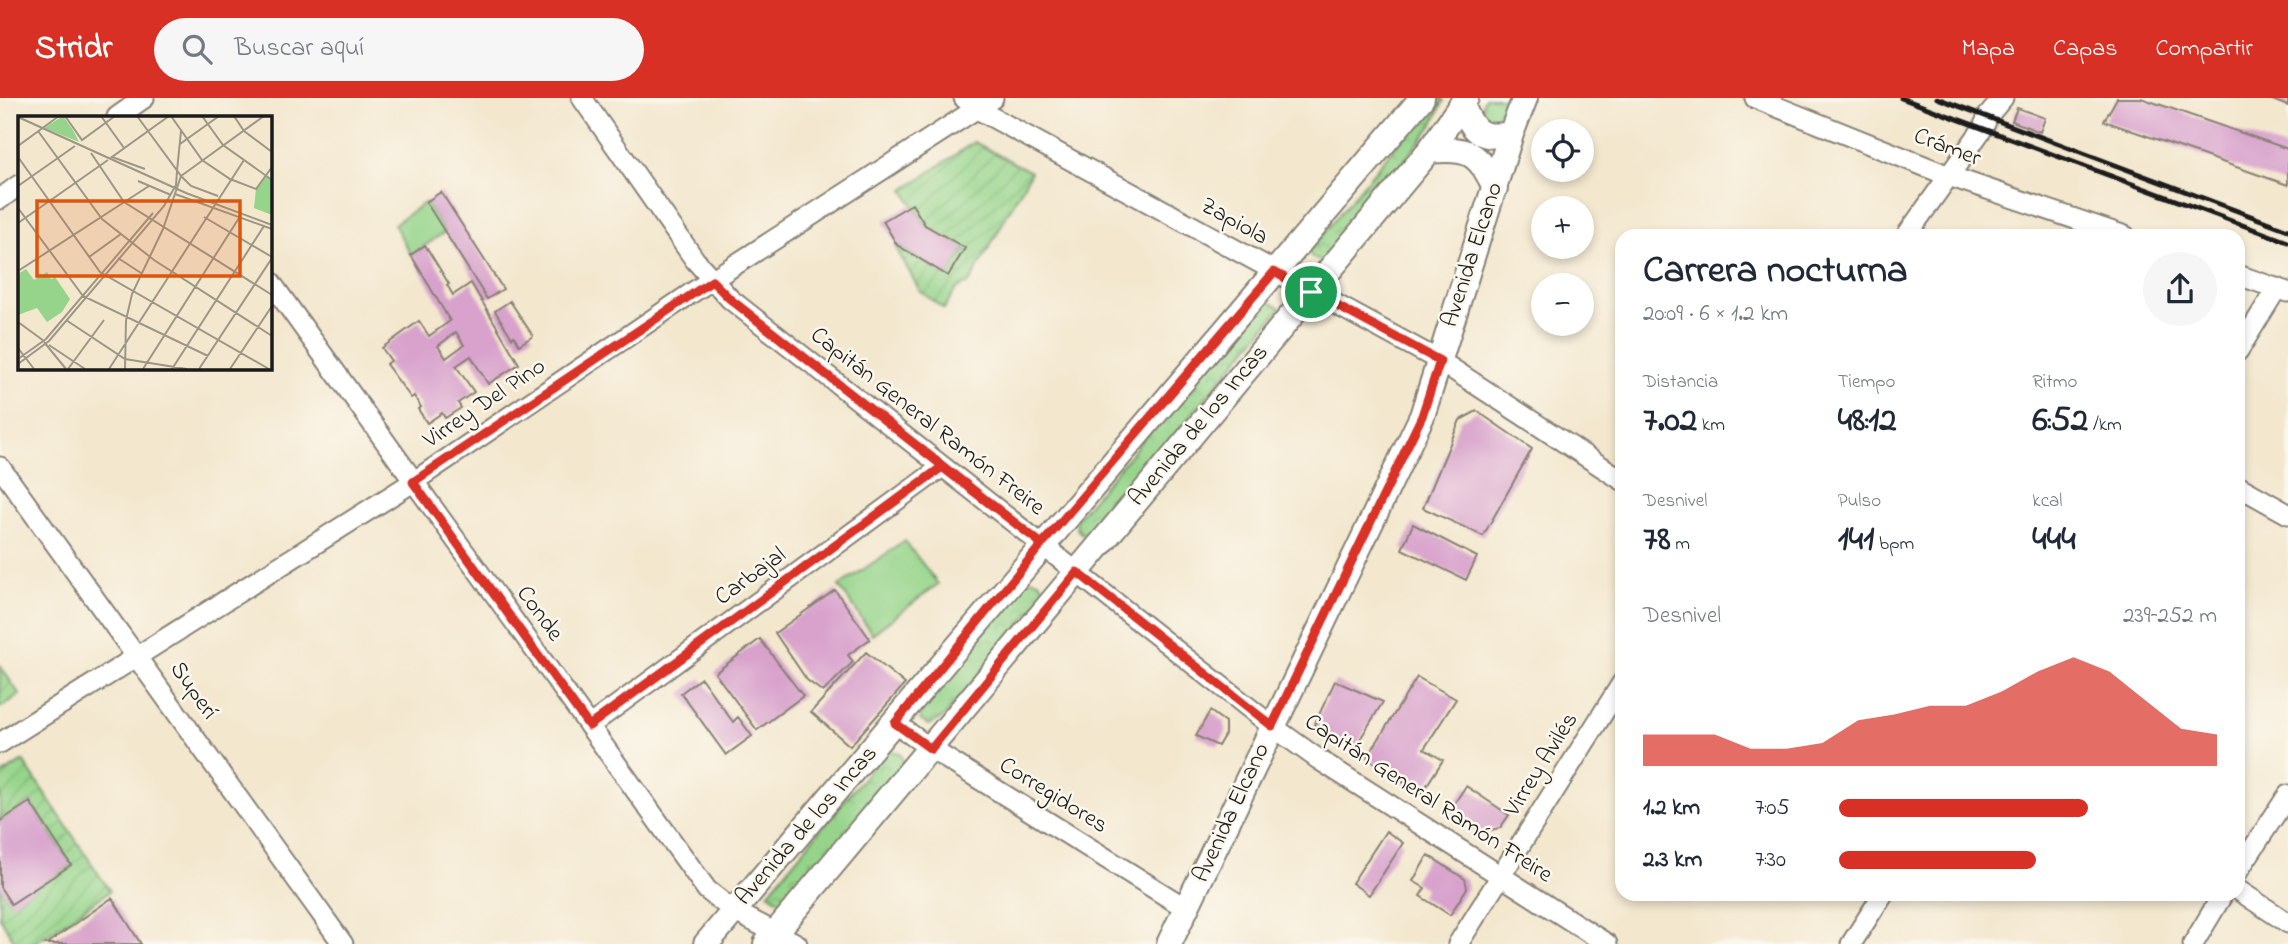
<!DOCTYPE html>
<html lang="es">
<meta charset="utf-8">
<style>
:root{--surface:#fff;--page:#f6f6f7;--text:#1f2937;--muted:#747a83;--accent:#d93025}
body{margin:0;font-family:"Indie Flower",sans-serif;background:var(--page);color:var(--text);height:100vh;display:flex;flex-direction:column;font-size:26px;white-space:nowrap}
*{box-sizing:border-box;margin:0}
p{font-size:23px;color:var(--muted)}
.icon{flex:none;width:38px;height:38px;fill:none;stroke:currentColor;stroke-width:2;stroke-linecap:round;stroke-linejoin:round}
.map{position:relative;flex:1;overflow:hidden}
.sheet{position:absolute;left:1615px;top:131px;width:630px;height:672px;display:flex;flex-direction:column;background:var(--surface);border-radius:21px;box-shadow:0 4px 10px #0003}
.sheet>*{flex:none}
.fabs{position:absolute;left:1531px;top:21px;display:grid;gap:14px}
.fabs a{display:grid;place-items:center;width:63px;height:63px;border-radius:50%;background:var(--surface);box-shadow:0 4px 10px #0003;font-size:35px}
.pin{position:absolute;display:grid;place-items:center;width:60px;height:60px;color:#fff;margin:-30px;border:4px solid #fff;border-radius:50%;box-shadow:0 2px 7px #0007}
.round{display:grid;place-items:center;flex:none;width:74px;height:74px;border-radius:37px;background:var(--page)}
.head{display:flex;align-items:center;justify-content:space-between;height:119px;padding:0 28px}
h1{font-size:38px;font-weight:700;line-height:52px}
.stats{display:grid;grid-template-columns:repeat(3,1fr);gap:10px;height:119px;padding:7px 28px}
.stats div{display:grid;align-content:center}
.stats b{font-size:35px;font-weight:700}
.stats small{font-size:19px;font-weight:400}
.stats p{font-size:19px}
.chart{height:196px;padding:14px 28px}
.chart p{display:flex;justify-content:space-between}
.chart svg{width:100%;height:126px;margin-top:7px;fill:var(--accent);opacity:.7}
ul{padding:0 28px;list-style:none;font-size:23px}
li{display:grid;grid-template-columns:112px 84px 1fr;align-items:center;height:52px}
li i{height:18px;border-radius:9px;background:var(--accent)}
header{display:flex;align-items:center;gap:42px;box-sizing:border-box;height:98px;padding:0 35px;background:var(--accent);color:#fff}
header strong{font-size:33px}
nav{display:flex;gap:38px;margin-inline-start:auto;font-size:24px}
.search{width:490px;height:63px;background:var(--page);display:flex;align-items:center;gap:18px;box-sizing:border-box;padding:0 24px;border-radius:38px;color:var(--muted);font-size:26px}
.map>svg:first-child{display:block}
.park{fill:url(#park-crowns);stroke:#587853;stroke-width:2}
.garden{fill:url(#garden-furrows);stroke:#587853;stroke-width:2}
.pitch{fill:#95d48a;stroke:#587853;stroke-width:2}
.building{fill:#d8a2cc;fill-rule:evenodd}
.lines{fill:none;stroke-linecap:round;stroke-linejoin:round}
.minor-casing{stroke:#888275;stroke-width:23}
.major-casing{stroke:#888275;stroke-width:28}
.minor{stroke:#fff;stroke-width:19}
.major{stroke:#fff;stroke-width:24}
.rail{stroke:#1c1c1c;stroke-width:5}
.route-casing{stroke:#fff;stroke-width:14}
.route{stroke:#d93025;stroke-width:9}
.labels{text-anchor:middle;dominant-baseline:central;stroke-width:5;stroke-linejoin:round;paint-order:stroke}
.street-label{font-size:24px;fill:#1c1c1c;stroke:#fbf7ec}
.inset-road{fill:none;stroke:#9d9687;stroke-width:2}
.view{fill:#de560d;fill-opacity:0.15;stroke:#de560d;stroke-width:3.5}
.inset-edge{fill:none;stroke:#1c1c1c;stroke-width:3.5}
</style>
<header>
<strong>Stridr</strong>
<div class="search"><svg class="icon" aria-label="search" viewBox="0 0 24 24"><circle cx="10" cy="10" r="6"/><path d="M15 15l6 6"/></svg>Buscar aquí</div>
<nav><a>Mapa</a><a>Capas</a><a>Compartir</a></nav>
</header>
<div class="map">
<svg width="2288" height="846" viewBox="0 0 2288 846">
<defs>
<pattern id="park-crowns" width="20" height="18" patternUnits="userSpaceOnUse" patternTransform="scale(1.75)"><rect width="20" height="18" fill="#95d48a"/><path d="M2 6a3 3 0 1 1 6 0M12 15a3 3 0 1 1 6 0" fill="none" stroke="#80b576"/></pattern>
<pattern id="garden-furrows" width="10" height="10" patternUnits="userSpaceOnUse" patternTransform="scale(1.75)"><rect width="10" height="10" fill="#95d48a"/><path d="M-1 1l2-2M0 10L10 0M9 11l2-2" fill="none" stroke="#80b576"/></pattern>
</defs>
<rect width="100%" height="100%" fill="#fbf7ec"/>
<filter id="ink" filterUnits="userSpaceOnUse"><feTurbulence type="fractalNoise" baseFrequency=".0143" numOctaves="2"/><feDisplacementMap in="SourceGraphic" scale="14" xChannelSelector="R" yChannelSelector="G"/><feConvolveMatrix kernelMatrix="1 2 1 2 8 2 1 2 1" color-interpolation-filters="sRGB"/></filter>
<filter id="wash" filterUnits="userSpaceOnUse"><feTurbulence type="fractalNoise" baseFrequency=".00686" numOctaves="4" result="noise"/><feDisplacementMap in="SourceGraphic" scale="28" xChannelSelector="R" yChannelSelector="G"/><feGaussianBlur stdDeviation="1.57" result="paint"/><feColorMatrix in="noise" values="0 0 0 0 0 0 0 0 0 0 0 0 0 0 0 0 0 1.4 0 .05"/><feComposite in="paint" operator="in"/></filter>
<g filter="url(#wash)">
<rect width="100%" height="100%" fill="#f3e7ce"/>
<path class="park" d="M1438 0 1444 2 1432 28 1323 164 1312 160 1309 153 1425 12Z
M1485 0H1506L1494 23 1488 25C1478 16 1480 11 1485 0Z
M1262 200 1281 210 1091 436H1082L1077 431 1076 421Z
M1033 481 1039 483 1045 490 1044 497 944 619 929 627 920 622V613L1024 484Z
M886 652 900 655 905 667 786 807 768 795Z"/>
<path class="garden" d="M974 44 1031 74 970 184 956 191 944 211 920 193 896 150 897 147 947 178 965 150 925 127 904 92Z
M0 568 20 597 0 610Z
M23 663 110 793 33 846H16L0 820V789L11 805 71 767 30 704 0 723V678Z"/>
<path class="pitch" d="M426 104 445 134 411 157 394 126Z
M905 443 938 486 872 536 839 488Z"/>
<g id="blocks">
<path class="building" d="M2117 0H2141L2288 51V87L2104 23Z
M2268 0H2288V8L2267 0Z
M2017 10 2045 20 2040 34 2012 23Z
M441 94 503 191 487 201 426 104Z
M912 106 925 127 965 150 948 178 897 147 883 123Z
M425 147 449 186 447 187 453 197 471 185 519 266 488 286 471 258 456 268 474 294 458 305 461 310 445 320 442 315 427 325 418 311 421 309 414 298 411 300 386 266 391 263 382 250 419 223 429 238 450 223 411 157ZM456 234 464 247 446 260 438 248Z
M510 203 533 238 519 247 514 238 512 240 495 213Z
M1477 313 1532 351 1483 438 1423 410 1460 322Z
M1413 426 1477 459 1466 482 1402 451Z
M835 492 870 541 848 557 853 564 823 594 807 582 775 535Z
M760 541 803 598 757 632 715 575Z
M866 554 905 586 850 648 811 614Z
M1417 579 1456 601 1424 651 1443 662 1421 696 1367 660Z
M701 580 733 624 738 619 752 638 726 657 681 595Z
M1335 583 1383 604 1354 651 1314 627Z
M1210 613 1225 624V636L1218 648 1196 638Z
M1466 688 1509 717 1500 730 1482 734 1450 712Z
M30 704 71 767 11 806 0 789V723Z
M1386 733 1403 745 1369 797 1352 785Z
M1428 757 1465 781 1467 790 1450 817 1420 798 1425 790 1413 783Z
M112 800 141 846H46Z"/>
</g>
</g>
<g filter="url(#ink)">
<use href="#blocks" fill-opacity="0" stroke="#888275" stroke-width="2"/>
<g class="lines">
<g class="minor-casing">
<path id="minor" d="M582 0 695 162 730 201 1272 628 1318 661 1607 846
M964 0 977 11 1440 263 1622 382
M1755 0 1949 78 2125 138
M117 19 144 0
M0 101 19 87
M1906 138 1983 30 1988 18 2003 0
M2238 177 2287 194
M270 183 707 792 734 813 797 846
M2238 253 2277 190
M0 369 343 846
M2238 388 2288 416
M895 625 931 651 1187 811
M589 628 942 369
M0 645 413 384 690 196 993 0
M2238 773 2288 697
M2238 792 2288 825
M1458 846 1622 585
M1851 846 1883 796
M2193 846 2223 796"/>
</g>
<g class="major-casing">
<path id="major" d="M1462 7C1474 35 1480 41 1511 36
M1429 53C1467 49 1479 54 1495 90
M706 846 1422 0
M766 846 1429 53 1466 0
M1169 846 1422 318 1511 36 1525 0"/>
</g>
<use href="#minor" class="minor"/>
<use href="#major" class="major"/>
<path class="rail" d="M1901 0 2288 144
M1937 0 2288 132"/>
</g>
</g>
<g class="lines" filter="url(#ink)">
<g class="route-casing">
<path id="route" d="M1311 194 1274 174 1042 446 730 201 712 183 413 384 589 628 942 369 1042 446 895 625 931 651 1077 474 1272 628 1422 318 1440 263 1311 194"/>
</g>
<use href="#route" class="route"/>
</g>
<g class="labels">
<g class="street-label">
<text transform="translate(1947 50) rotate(21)">Crámer</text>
<text transform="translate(1234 124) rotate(29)">Zapiola</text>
<text transform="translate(1473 157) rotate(-72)">Avenida Elcano</text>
<text transform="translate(485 306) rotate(-34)">Virrey Del Pino</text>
<text transform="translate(927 324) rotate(38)">Capitán General Ramón Freire</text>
<text transform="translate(1199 328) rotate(-50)">Avenida de los Incas</text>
<text transform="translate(751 479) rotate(-36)">Carbajal</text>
<text transform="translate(539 516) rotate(54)">Conde</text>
<text transform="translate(193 593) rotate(55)">Superí</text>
<text transform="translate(1542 667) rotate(-58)">Virrey Avilés</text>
<text transform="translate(1053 698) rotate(32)">Corregidores</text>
<text transform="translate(1428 701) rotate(33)">Capitán General Ramón Freire</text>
<text transform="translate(1232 715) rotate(-65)">Avenida Elcano</text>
<text transform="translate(807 728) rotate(-49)">Avenida de los Incas</text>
</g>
</g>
<g transform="translate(18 18)">
<rect width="254" height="254" fill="#f3e7ce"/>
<path d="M45 0 55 14 61 26 26 12ZM248 60 254 64V99L236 92 238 73Z" fill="#95d48a"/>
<path d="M8 153 16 164 29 156 33 163 37 161 52 183 44 196 29 206 19 192 0 199V158Z" fill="#95d48a"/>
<path class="inset-road" d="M47 0 64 24 97 0M83 0 106 32M153 0 184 44 212 63 238 73 254 51M184 0 205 29 254 64M216 0 226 15 254 36M0 1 168 77 254 109M20 15 84 103 136 144 254 220M162 28 201 0M0 30 41 0M73 37 106 86 254 179M0 41 82 156 251 253M127 53 94 41 151 0M159 55 163 15M120 65 153 79M0 70 57 30M157 78 254 113M200 80 173 70 163 60 246 0M0 92 65 180 190 240M186 101 254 141M0 107 90 44M71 141 103 118M100 142 123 157M0 155 131 70M48 204 107 243 169 253M0 206 26 225M26 226 48 253M31 229 67 253M0 232 16 253M0 243 28 223 135 97M0 248 31 225 146 90 158 69 159 55M50 253 86 204M91 253 226 44M107 253 108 204 114 178 145 113 163 60 119 0M125 253 221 102M154 253 246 110M181 253 254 142M212 253 254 190"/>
<path class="view" d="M19 85H222V160H19Z"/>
<rect width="254" height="254" class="inset-edge"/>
</g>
</svg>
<div class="fabs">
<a><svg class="icon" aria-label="locate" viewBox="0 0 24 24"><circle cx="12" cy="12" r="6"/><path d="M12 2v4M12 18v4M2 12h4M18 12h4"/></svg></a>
<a>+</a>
<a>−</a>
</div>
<div class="pin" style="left:1311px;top:194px;background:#1e9e55"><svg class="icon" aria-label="arrive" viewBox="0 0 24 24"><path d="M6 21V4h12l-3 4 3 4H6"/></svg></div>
<section class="sheet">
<div class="head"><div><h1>Carrera nocturna</h1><p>20:09 · 6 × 1.2 km</p></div><a class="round"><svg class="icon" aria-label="share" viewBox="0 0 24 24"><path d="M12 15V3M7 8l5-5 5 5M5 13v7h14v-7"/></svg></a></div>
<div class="stats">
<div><p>Distancia</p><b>7.02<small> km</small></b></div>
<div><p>Tiempo</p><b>48:12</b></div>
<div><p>Ritmo</p><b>6:52<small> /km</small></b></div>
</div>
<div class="stats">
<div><p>Desnivel</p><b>78<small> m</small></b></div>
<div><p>Pulso</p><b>141<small> bpm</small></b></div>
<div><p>kcal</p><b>444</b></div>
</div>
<div class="chart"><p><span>Desnivel</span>239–252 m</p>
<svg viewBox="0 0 160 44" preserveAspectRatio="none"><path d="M0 44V33L10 33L20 33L30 38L40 38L50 36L60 28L70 26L80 23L90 23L100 18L110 11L120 6L130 11L140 21L150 31L160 33V44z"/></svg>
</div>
<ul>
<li><b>1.2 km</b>7:05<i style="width:66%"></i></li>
<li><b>2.3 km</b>7:30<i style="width:52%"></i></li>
</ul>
</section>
</div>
